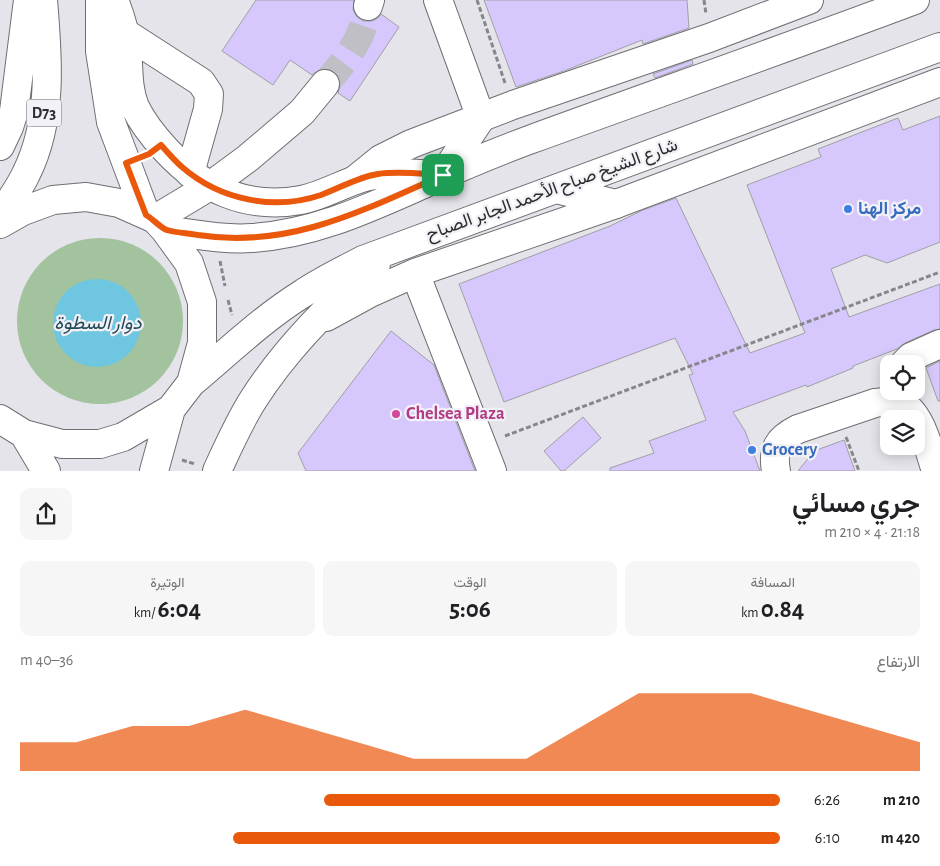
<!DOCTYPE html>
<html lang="ar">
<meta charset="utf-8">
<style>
:root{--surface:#fff;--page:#f6f6f6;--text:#202124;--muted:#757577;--accent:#ea580c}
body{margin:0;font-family:"Alegreya Sans",Vazirmatn,sans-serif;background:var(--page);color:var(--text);direction:rtl;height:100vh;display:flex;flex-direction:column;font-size:19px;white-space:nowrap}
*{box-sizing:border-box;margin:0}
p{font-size:16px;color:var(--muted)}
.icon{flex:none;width:28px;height:28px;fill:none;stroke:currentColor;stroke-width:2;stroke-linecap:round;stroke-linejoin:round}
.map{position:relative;height:471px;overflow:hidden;direction:ltr}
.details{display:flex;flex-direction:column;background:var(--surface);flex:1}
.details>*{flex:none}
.buttons{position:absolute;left:880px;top:355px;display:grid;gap:10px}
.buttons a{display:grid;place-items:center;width:45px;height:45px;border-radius:10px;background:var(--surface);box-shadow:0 2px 12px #0003;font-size:25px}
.pin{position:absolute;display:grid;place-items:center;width:42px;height:42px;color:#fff;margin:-21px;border-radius:10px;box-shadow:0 2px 8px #0006}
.round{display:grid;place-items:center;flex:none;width:52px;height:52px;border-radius:10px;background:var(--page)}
.overview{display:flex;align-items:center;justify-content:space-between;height:85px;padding:0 20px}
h1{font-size:28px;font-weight:600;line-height:38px}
.stats{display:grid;grid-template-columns:repeat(3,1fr);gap:8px;height:85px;padding:5px 20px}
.stats div{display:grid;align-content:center;border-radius:10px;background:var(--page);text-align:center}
.stats b{font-size:25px;font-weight:600}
.stats small{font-size:14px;font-weight:400}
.stats p{font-size:14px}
.chart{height:140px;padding:10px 20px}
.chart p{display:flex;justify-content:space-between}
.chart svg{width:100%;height:90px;margin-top:5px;fill:var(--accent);opacity:.7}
ul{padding:0 20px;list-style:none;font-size:16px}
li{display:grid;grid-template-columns:80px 60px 1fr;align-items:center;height:38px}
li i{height:12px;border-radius:6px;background:var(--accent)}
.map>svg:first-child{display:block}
.green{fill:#a2c39e}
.water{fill:#6fc6e1}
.building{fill:#d6c7fc;stroke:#a19fa5}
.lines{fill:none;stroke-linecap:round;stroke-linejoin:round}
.minor-tunnel{stroke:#bfbfc5;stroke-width:28;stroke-dasharray:28 14;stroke-linecap:butt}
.minor-casing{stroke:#6f6e73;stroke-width:30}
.major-casing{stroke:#6f6e73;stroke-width:30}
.path{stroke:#87878b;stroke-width:3;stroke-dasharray:5 2.5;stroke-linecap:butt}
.minor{stroke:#fff;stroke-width:28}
.major{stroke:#fff;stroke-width:28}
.route-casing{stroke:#fff;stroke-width:10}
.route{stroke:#ea580c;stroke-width:6}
.shop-dot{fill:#3f7fe0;stroke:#f2f1f7;stroke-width:2}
.hotel-dot{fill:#d1479c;stroke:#f2f1f7;stroke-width:2}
.labels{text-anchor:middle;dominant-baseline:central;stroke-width:4.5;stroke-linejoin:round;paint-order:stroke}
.shield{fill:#f2f1f7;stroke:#68686b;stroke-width:1}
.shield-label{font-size:16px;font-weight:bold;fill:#2d2d2f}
.street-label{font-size:18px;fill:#2d2d2f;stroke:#f2f1f7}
.shop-label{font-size:18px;font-weight:bold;fill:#366cbe;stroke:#f2f1f7;text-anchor:start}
.hotel-label{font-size:18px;font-weight:bold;fill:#b23c85;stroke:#f2f1f7;text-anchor:start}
.water-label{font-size:19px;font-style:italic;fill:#234a57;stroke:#f2f1f7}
</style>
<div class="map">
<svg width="940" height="471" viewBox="0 0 940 471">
<rect width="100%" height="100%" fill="#e4e4ea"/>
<path class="green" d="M17 321a83 83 0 1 1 166 0a83 83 0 1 1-166 0Z"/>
<path class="water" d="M53 323a44 44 0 1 1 88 0a44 44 0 1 1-88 0Z"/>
<path class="building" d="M256 0H354L353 10 357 17 363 21H372L378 18 381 14 399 27 350 101 338 93 340 86 339 78 334 72 328 69 319 70 312 75 290 60 273 85 222 51Z
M484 0H687L689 28 643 44 642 40 564 71 516 87Z
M692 60 693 64 655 78 653 74Z
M940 116V242L887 263 865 255 831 269 849 317 940 284V329L934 330 905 343 897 349 853 366V368L807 387 806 385 733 412 745 431 760 471H610V468L654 453 649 441 706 420 689 375 693 374 675 338 504 402 459 284 610 226 643 210 676 198 750 353 805 333 747 185 821 157 818 149 898 118 903 130Z
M391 331 434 365 475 471H306L298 453Z
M940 361V401H938L926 368Z
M583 417 601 438 564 471H561L544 451Z
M844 440 855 471H798L814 451Z"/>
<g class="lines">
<path class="minor-tunnel" d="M325 84C346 60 364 38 368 6"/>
<g class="minor-casing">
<path id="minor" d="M438 0 481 118
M368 6 370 0
M125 33 201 82 209 94 208 109 190 173
M355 180 381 159 411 144 513 105 709 38 809 0
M155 219 210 186 248 158 302 112 325 84
M415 273 492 471
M326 317 370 293 415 273 616 204 940 82
M904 364 911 357 940 344
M776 471C772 449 778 439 798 429L875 403C883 402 892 400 899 403 921 410 929 451 936 471"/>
</g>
<g class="major-casing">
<path id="major" d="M100 0V51L111 122 146 215
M114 0C120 15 125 31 127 47 129 67 127 88 135 107 143 124 153 136 166 150 202 189 247 210 301 200 323 196 343 183 365 177 388 171 413 174 437 175
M0 146 9 127 14 111 28 0
M443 175 481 118
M556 189 616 204
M0 216C9 202 19 189 26 174 53 120 48 58 43 0
M0 224 23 211 53 200 86 197 119 203 155 219 165 230 189 263 202 302V343L191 383 171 409 123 437 100 444H62L24 434 0 419
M165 230C194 234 223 240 252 238 315 234 369 208 426 183 460 167 494 153 529 140 658 93 787 48 915 0
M191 383C227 353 262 319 302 294 321 281 342 271 363 260L940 47
M24 434 46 471
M154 471 171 409
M217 471C228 447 239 422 253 400 286 348 330 304 376 264"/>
</g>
<path class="path" d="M477 0 505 83
M704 0 706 14
M220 261 225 286
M228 300 232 315
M505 436 940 272
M846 437 859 471
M182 460 195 464"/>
<use href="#minor" class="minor"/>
<use href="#major" class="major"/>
</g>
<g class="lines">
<g class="route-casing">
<path id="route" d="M161 145C168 153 175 161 182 167 220 200 274 211 321 195 340 188 358 177 378 174 399 171 422 174 443 175 362 211 289 249 198 235 188 233 177 233 167 230 162 229 153 219 146 215L126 163 149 154Z"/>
</g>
<use href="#route" class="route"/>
</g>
<g class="shop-dot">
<circle cx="848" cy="209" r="5"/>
<circle cx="752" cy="450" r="5"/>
</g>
<circle class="hotel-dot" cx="396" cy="414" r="5"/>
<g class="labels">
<rect class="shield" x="26.5" y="99.5" width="35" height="27" rx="4"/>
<g class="shield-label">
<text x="44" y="113">D73</text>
</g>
<g class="street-label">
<text transform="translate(552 190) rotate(-20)">شارع الشيخ صباح الأحمد الجابر الصباح</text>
</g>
<g class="shop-label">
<text x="858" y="209">مركز الهنا</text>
<text x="762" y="450">Grocery</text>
</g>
<g class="hotel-label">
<text x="406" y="414">Chelsea Plaza</text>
</g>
<g class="water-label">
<text x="98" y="323">دوار السطوة</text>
</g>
</g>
</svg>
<div class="buttons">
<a><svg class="icon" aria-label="locate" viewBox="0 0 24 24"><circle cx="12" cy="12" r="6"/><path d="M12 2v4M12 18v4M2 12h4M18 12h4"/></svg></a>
<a><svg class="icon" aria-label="layers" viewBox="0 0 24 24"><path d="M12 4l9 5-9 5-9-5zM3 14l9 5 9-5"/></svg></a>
</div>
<div class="pin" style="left:443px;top:175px;background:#1e9e55"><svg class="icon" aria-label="arrive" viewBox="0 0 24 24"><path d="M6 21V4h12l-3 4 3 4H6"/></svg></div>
</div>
<section class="details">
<div class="overview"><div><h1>جري مسائي</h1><p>21:18 · 4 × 210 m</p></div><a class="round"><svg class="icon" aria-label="share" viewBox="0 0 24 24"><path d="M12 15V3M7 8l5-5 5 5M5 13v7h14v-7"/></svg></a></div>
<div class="stats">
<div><p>المسافة</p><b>0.84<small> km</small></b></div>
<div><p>الوقت</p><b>5:06</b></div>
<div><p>الوتيرة</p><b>6:04<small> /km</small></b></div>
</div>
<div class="chart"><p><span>الارتفاع</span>36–40 m</p>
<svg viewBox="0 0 160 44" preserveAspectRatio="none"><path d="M0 44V30L10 30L20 22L30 22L40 14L50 22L60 30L70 38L80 38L90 38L100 22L110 6L120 6L130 6L140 14L150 22L160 30V44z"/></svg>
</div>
<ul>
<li><b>210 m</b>6:26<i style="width:60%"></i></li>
<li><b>420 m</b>6:10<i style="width:72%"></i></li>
</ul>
</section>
